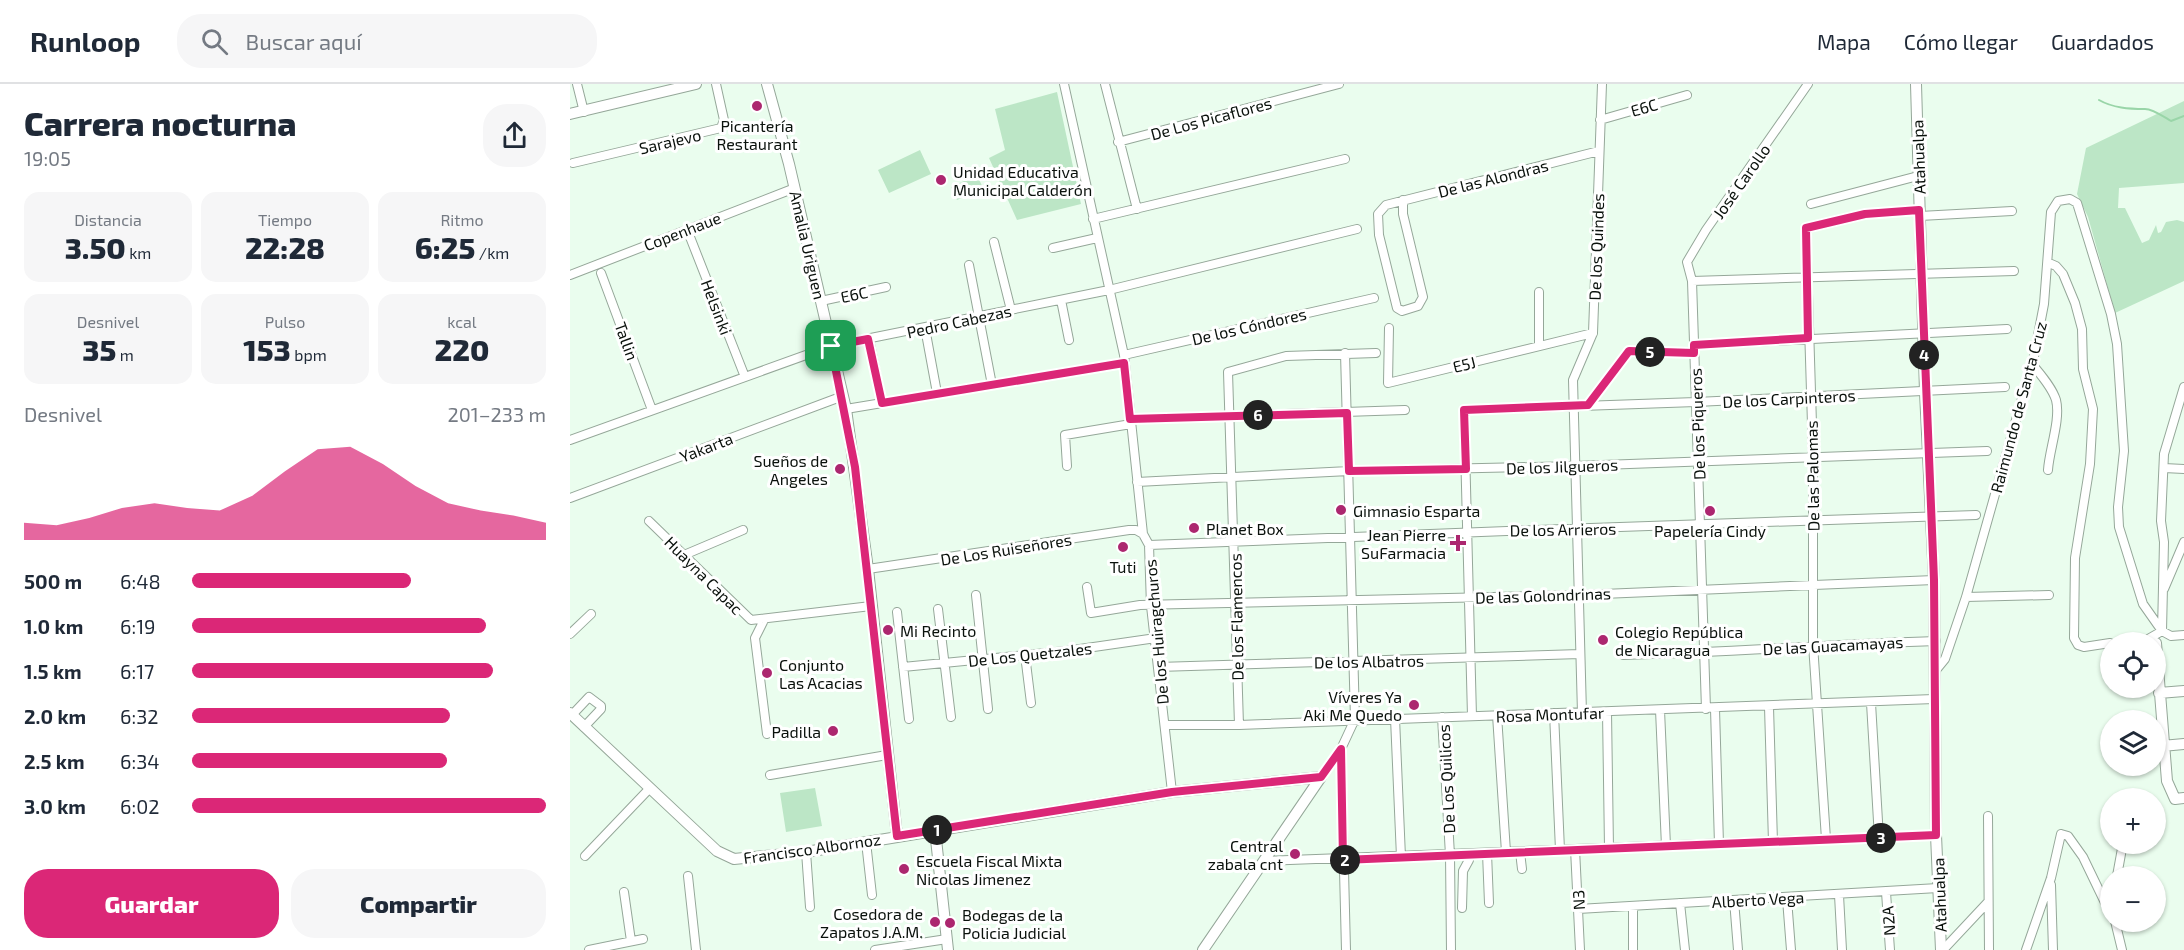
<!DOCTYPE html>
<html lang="es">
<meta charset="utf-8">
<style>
:root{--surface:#fff;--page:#f6f6f7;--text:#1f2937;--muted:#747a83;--line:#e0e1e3;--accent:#db2777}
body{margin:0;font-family:"Exo 2",sans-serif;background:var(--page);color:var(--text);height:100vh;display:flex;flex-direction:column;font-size:22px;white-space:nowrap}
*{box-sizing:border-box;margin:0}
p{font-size:20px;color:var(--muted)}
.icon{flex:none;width:33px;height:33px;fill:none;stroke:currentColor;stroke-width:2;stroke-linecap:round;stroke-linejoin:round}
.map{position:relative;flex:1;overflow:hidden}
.drawer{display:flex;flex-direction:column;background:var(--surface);width:570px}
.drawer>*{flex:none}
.fabs{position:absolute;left:1530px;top:548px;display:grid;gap:12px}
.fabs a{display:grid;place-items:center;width:66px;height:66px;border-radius:50%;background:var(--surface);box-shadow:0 2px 4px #0004;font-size:30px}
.pin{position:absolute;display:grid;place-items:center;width:51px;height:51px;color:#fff;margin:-26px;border-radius:12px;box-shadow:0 3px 9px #0006}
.km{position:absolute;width:30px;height:30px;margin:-15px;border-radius:50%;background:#222;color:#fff;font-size:16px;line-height:30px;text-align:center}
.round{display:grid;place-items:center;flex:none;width:63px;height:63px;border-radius:24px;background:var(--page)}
.headline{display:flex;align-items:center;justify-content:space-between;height:102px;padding:0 24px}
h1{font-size:33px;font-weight:800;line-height:45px}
.stats{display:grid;grid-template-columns:repeat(3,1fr);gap:9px;height:102px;padding:6px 24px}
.stats div{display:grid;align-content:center;border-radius:15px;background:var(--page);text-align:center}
.stats b{font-size:30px;font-weight:800}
.stats small{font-size:16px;font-weight:400}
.stats p{font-size:16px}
.chart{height:168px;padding:12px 24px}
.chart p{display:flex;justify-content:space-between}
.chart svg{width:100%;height:108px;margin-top:6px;fill:var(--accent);opacity:.7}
.primary-button{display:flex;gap:12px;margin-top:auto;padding:12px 24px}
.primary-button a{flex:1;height:69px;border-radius:24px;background:var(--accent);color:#fff;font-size:24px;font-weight:800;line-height:69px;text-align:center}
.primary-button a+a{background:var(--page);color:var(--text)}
ul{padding:0 24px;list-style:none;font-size:20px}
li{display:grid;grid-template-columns:96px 72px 1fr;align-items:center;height:45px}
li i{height:15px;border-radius:8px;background:var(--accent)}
header{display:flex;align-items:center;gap:36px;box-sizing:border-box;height:84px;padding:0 30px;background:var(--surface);border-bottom:2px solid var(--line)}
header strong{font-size:28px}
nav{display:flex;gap:33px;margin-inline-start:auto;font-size:21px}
.search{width:420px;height:54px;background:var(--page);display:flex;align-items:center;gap:15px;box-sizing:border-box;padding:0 21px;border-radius:24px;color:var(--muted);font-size:22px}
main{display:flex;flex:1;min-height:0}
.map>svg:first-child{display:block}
.green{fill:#bce6c6}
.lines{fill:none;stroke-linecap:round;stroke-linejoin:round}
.stream{stroke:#99d5a8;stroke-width:2}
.street-casing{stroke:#95a799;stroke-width:10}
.secondary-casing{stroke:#95a799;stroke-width:12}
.street{stroke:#fff;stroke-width:8}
.secondary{stroke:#fff;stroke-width:10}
.route-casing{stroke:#fff;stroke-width:12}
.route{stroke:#db2777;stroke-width:8}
.poi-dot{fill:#ac276f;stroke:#fff;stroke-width:2}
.labels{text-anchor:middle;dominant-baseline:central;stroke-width:6;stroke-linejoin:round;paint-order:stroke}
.street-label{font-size:16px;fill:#0a110c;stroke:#fff}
.poi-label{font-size:16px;fill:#0a110c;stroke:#fff;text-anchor:start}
</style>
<header>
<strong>Runloop</strong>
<div class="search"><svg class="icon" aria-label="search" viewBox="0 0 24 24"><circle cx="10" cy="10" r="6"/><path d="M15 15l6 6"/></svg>Buscar aquí</div>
<nav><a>Mapa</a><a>Cómo llegar</a><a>Guardados</a></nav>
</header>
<main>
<section class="drawer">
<div class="headline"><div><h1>Carrera nocturna</h1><p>19:05</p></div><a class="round"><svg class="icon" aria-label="share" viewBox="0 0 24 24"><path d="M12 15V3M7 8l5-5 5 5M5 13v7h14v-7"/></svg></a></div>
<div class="stats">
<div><p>Distancia</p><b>3.50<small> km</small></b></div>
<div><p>Tiempo</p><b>22:28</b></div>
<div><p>Ritmo</p><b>6:25<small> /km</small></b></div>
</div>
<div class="stats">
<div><p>Desnivel</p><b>35<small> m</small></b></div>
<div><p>Pulso</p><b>153<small> bpm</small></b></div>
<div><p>kcal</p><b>220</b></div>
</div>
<div class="chart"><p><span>Desnivel</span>201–233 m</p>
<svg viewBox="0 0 160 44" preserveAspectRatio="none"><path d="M0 44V37L10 38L20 35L30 31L40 29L50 31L60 32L70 26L80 16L90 7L100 6L110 13L120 22L130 29L140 32L150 34L160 37V44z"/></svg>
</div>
<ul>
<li><b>500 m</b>6:48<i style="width:62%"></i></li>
<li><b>1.0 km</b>6:19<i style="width:83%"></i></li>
<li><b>1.5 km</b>6:17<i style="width:85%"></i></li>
<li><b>2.0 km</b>6:32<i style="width:73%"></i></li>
<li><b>2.5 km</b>6:34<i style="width:72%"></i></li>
<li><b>3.0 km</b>6:02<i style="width:100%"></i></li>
</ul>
<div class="primary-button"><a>Guardar</a><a>Compartir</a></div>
</section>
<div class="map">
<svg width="1614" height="866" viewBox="0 0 1614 866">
<rect width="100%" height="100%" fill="#eafdee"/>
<path class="green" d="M487 8 511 120 447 136 419 74 435 66 425 25Z
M1614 17V99L1549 104 1548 124H1555L1572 159 1579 156 1586 141 1588 149 1591 148 1596 138 1607 136 1614 138V197L1545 229 1518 133 1507 110 1516 64Z
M350 66 361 90 319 109 308 86Z
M407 91 413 104 387 116 381 103Z
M245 704 252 742 216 748 210 709Z"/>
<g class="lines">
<path class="stream" d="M1529 16C1543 24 1559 25 1575 25 1583 25 1594 33 1601 37L1614 32"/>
<g class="street-casing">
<path id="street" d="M7 0 14 28
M494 0 554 271 573 450 579 461 581 522 602 708
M535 0 567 125
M1030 36 1117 11
M548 58 769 0
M3 79 151 44 154 36 146 0
M833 116V130L853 213 848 222 832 227 827 224 809 151 808 130 816 121 1029 67
M1241 120 1348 92
M1350 132 1442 127
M523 135 775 75
M120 153 175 293
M424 158 441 226
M483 164 527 154
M1479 179 1486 182 1493 190 1505 219 1512 245 1513 285 1523 325 1520 380 1505 474 1504 554 1508 561 1514 563 1540 559
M399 181 422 301
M31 189 82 326
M0 191 225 104
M1122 197 1444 187
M969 208V262
M491 216 499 256
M251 217 316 203
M355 244 367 309
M819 244 818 299 1023 249
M299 255 312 319
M1124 261 1437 245
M554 271 804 214
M1462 280C1470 290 1482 303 1486 316 1491 335 1479 367 1478 386
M1018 321 1059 267 1124 269
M276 325 554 279
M560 335 835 326
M0 356 261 262 539 206 787 145
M497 382 495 351 561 340
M1594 384 1614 385
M567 398 779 387 1005 382 1417 367
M0 414 273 312
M79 437 181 536 301 522
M579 461C855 449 1130 440 1406 431
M114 471 173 446
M298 485 559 446H566L573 450
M517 503 521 529 570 521 1009 511 1364 496
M1594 505 1614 458
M406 511 418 625
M1396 513 1479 511
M368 525 381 633
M327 528 339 635
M194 536 185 554 197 650
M0 550 21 530
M1573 558 1592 547 1601 552 1614 551
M455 571 461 619
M1053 571C1158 569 1261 560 1366 557
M333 583 496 567 586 554
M588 583 1010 570
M1366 586 1375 575 1396 513 1464 272 1474 220 1481 128 1488 117 1500 115 1507 119 1541 230 1547 260 1554 367 1548 423 1549 443 1573 520 1592 547 1594 458 1591 437 1594 370 1614 303
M1301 619 1309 754
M1199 623 1203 758
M1136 625 1122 197 1117 178 1136 146 1238 0
M1145 625 1149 760
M1090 626 1096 762
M1037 628 1039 764
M984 629 990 766
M1012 629 1003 296 1023 249 1032 0
M2 631 19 613 31 622V625L14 643
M927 631 936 768
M902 632 894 326 1126 318 1435 303
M872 633 880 771 881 866
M825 634 831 773
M595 641H669L1364 615
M669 641 658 288 716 272 806 269
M771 666 776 866
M200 691 317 671
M751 693 771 665 785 635 775 269
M1418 732 1419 866
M1256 755 1243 560V373L1236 144 1295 130 1349 126
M296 758 302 811
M1005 765 1010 866
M236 768 240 823
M950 768 952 785
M917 769 919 819
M15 772 80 704
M695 777 1366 751
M118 792 126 866
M1547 792 1553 759
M1481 801 1483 866
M54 808 61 857
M1316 808 1320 866
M1269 811 1272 866
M1217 815 1221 866
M1164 816 1168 866
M1110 819 1115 866
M1063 822V866
M892 824 893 787 899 776 898 770
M1008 825 1368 804
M1545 837 1552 866
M19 866 73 855
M305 866 377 855
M1373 866 1418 818
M1456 866 1481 794 1491 750 1498 752 1513 773 1540 829"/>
</g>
<g class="secondary-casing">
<path id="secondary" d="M197 0 219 80 276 325 298 485 327 752
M1346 0 1355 308 1364 496 1366 751 1371 866
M0 30 126 0
M1586 559 1597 697 1605 715 1614 714
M1589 609 1614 607
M0 629 147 767 164 775 236 768 602 708 751 693
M1592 662 1614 660
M365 746 378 866
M633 866 751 693"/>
</g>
<use href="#street" class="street"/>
<use href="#secondary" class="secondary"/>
</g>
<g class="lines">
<g class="route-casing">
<path id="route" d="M1349 126 1364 496 1366 751 773 776 771 665 751 693 602 708 327 752 285 383 261 262 298 255 312 319 554 279 560 335 777 329 779 387 896 385 894 326 1018 321 1059 267 1124 269V261L1238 254 1236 144 1295 130Z"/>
</g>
<use href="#route" class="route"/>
</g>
<g class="poi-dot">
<circle cx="187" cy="22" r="6"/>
<circle cx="371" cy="96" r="6"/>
<circle cx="270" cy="385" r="6"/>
<circle cx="771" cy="426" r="6"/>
<circle cx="1140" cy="427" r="6"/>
<circle cx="624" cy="444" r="6"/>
<path d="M885 450h6v6h6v6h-6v6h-6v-6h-6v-6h6z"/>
<circle cx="553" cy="463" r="6"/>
<circle cx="318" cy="546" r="6"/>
<circle cx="1033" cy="556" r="6"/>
<circle cx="197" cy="589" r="6"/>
<circle cx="844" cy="621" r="6"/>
<circle cx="263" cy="647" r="6"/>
<circle cx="725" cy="770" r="6"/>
<circle cx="334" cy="785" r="6"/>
<circle cx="365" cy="838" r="6"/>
<circle cx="380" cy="839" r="6"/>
</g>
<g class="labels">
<g class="street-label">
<text transform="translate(1074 23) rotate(-16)">E6C</text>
<text transform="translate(641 34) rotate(-15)">De Los Picaflores</text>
<text transform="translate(100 57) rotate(-13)">Sarajevo</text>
<text transform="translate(1348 73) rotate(-92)">Atahualpa</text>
<text transform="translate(923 94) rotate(-14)">De las Alondras</text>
<text transform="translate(1171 97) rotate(-55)">José Carollo</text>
<text transform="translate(112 147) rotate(-21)">Copenhaue</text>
<text transform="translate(238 161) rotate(77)">Amalia Uriguen</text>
<text transform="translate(1026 163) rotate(-88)">De los Quindes</text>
<text transform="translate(284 210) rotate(-12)">E6C</text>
<text transform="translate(147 223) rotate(69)">Helsinki</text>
<text transform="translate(389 237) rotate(-12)">Pedro Cabezas</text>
<text transform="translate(679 242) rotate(-13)">De los Cóndores</text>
<text transform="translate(57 257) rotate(70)">Tallin</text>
<text transform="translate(894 280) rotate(-14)">E5J</text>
<text transform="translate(1219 314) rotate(-3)">De los Carpinteros</text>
<text transform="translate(1448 323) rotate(-75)">Raimundo de Santa Cruz</text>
<text transform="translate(1127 340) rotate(-92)">De los Piqueros</text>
<text transform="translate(136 363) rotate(-21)">Yakarta</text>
<text transform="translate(992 382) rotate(-2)">De los Jilgueros</text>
<text transform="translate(1242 392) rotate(-91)">De las Palomas</text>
<text transform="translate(993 445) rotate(-1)">De los Arrieros</text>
<text transform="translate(436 465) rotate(-9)">De Los Ruiseñores</text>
<text transform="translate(134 491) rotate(45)">Huayna Capac</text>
<text transform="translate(973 511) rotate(-2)">De las Golondrinas</text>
<text transform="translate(666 533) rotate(-91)">De los Flamencos</text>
<text transform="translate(586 548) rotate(-95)">De los Huiragchuros</text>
<text transform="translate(1263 561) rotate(-3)">De las Guacamayas</text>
<text transform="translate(460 570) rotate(-6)">De Los Quetzales</text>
<text transform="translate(799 577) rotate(-1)">De los Albatros</text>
<text transform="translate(980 630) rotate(-2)">Rosa Montufar</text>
<text transform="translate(876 695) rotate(-93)">De Los Quilicos</text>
<text transform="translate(242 764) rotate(-8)">Francisco Albornoz</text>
<text transform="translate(1369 811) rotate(-92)">Atahualpa</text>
<text transform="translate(1188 815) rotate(-3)">Alberto Vega</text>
<text transform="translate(1008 816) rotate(-93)">N3</text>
<text transform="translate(1318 837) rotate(-94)">N2A</text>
</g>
<g class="poi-label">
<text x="187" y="41" text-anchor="middle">Picantería<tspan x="187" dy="18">Restaurant</tspan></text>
<text x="383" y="87">Unidad Educativa<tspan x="383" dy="18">Municipal Calderón</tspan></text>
<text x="258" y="376" text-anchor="end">Sueños de<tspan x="258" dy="18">Angeles</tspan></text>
<text x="783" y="426">Gimnasio Esparta</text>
<text x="636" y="444">Planet Box</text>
<text x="1140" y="446" text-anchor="middle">Papelería Cindy</text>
<text x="876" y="450" text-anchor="end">Jean Pierre<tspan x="876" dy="18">SuFarmacia</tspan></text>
<text x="553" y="482" text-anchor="middle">Tuti</text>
<text x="330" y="546">Mi Recinto</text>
<text x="1045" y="547">Colegio República<tspan x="1045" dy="18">de Nicaragua</tspan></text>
<text x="209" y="580">Conjunto<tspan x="209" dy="18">Las Acacias</tspan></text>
<text x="832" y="612" text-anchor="end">Víveres Ya<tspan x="832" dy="18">Aki Me Quedo</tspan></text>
<text x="251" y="647" text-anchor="end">Padilla</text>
<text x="713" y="761" text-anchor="end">Central<tspan x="713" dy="18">zabala cnt</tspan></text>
<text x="346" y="776">Escuela Fiscal Mixta<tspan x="346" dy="18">Nicolas Jimenez</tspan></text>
<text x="353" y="829" text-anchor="end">Cosedora de<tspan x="353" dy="18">Zapatos J.A.M.</tspan></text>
<text x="392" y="830">Bodegas de la<tspan x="392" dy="18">Policia Judicial</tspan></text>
</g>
</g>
</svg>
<div class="fabs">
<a><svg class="icon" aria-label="locate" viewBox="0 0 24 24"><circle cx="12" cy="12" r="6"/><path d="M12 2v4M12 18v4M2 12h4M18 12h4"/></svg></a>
<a><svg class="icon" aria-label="layers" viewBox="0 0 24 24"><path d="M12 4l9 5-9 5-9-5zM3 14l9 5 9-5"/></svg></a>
<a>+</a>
<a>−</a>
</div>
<div class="pin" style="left:261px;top:262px;background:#1e9e55"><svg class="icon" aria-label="arrive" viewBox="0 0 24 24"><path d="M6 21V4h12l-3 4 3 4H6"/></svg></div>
<b class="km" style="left:367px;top:746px">1</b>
<b class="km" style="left:775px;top:776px">2</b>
<b class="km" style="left:1311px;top:754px">3</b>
<b class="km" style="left:1354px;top:271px">4</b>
<b class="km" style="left:1080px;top:268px">5</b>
<b class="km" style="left:688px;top:331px">6</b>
</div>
</main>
